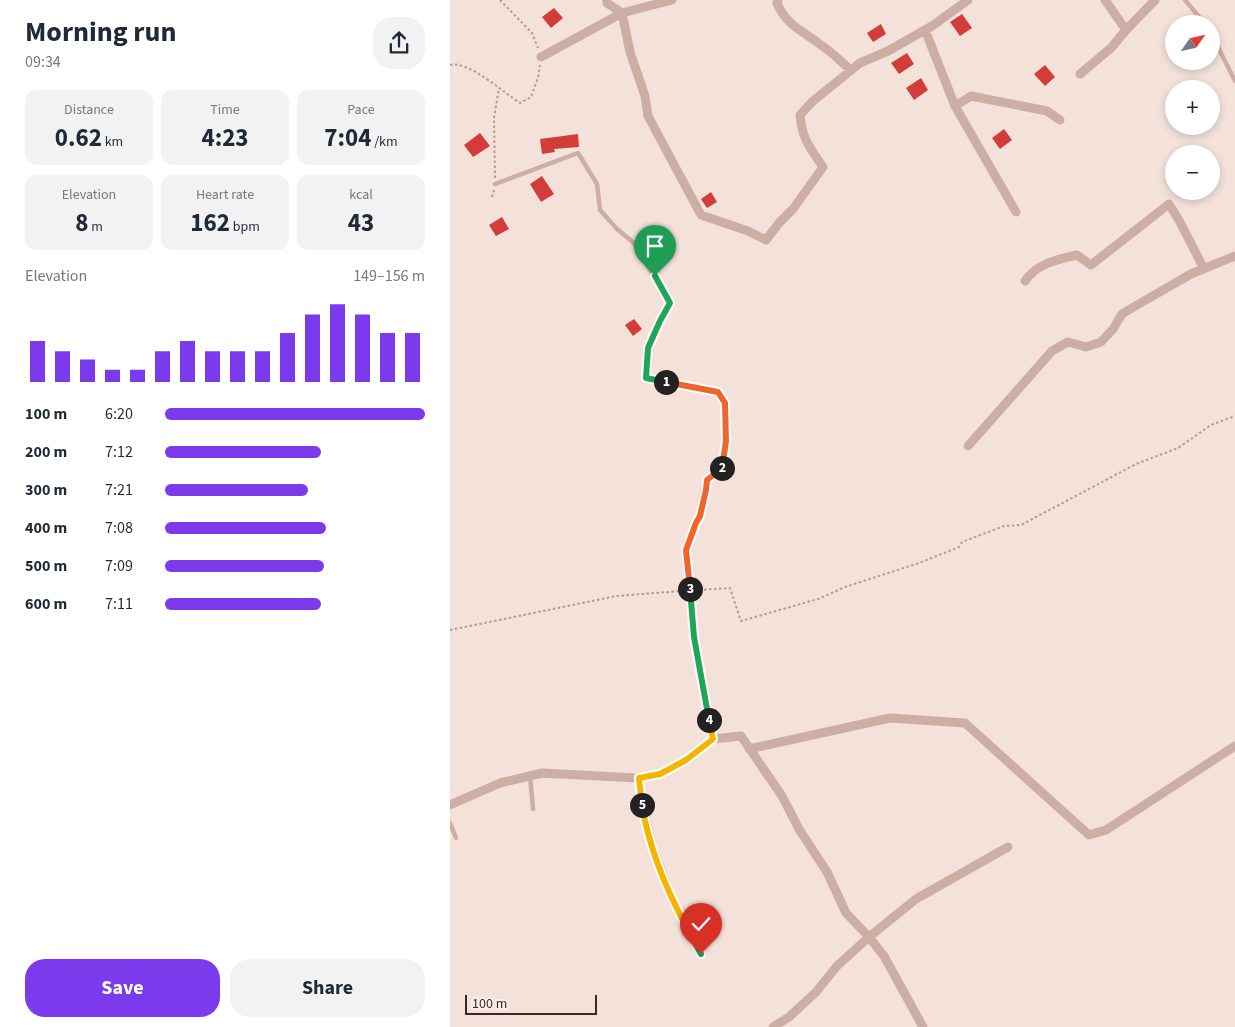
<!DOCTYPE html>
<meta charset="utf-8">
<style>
:root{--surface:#fff;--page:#f2f2f3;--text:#1f2937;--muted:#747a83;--accent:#7c3aed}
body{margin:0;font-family:"Source Sans 3",sans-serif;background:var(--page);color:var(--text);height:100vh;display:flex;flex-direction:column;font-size:19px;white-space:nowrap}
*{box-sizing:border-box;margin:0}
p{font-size:16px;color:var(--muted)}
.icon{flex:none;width:28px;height:28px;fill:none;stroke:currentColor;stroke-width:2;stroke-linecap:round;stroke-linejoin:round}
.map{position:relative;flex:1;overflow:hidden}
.drawer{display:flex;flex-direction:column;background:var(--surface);width:450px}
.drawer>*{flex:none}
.needle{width:32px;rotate:56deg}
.controls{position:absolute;left:715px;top:15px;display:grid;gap:10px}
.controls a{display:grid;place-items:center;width:55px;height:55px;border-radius:50%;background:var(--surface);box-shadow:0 2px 8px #0003;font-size:25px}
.scale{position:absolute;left:15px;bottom:12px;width:132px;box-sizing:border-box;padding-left:5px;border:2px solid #382827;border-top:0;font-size:14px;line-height:18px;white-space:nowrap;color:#382827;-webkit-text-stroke:4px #fbede7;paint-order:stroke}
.pin{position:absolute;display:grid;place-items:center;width:42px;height:42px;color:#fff;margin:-51px -21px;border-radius:50% 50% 50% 0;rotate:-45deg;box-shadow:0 0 5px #0007}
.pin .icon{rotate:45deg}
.km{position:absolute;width:25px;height:25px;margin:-12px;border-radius:50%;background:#222;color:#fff;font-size:14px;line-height:25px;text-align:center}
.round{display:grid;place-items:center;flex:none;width:52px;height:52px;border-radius:20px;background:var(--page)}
.summary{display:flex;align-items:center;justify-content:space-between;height:85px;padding:0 25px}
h1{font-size:28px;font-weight:700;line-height:38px}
.metrics{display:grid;grid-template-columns:repeat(3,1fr);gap:8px;height:85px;padding:5px 25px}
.metrics div{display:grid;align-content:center;border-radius:12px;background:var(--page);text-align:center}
.metrics b{font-size:25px;font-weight:700}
.metrics small{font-size:14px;font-weight:400}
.metrics p{font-size:14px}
.chart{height:140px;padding:10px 25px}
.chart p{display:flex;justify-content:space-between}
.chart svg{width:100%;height:90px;margin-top:5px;stroke:var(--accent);stroke-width:6}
.cta{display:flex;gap:10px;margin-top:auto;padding:10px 25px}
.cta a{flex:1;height:58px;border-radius:20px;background:var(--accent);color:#fff;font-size:20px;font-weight:700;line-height:58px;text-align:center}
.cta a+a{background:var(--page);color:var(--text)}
ul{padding:0 25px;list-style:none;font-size:16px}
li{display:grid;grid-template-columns:80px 60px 1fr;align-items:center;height:38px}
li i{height:12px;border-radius:6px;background:var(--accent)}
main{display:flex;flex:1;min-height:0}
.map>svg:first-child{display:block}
.building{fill:#d23d3a}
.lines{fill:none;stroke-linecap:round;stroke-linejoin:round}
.path{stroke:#b9988f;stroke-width:2;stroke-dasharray:2.5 2.5;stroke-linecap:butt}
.lane{stroke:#cdaea5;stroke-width:4.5}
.street{stroke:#cdaea5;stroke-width:9}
.split-1-casing{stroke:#fff;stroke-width:10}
.split-2-casing{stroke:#fff;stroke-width:10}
.split-3-casing{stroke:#fff;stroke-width:10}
.split-4-casing{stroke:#fff;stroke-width:10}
.split-5-casing{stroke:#fff;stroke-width:10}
.split-6-casing{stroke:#fff;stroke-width:10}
.split-7-casing{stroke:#fff;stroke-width:10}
.split-1{stroke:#22a559;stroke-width:6}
.split-2{stroke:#f0652b;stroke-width:6}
.split-3{stroke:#f0652b;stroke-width:6}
.split-4{stroke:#22a559;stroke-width:6}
.split-5{stroke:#f5b400;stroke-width:6}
.split-6{stroke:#f5b400;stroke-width:6}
.split-7{stroke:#22a559;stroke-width:6}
</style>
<main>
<section class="drawer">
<div class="summary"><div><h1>Morning run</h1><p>09:34</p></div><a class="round"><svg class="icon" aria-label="share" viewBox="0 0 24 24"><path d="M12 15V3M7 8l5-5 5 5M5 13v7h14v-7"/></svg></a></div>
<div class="metrics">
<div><p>Distance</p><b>0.62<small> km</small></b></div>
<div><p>Time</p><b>4:23</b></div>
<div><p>Pace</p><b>7:04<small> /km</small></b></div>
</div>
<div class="metrics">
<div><p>Elevation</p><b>8<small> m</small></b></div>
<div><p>Heart rate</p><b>162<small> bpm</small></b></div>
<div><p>kcal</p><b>43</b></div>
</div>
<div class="chart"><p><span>Elevation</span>149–156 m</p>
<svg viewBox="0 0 160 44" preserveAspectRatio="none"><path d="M5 44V24M15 44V29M25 44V33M35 44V38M45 44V38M55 44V29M65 44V24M75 44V29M85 44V29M95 44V29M105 44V20M115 44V11M125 44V6M135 44V11M145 44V20M155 44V20"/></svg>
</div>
<ul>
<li><b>100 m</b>6:20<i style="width:100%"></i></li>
<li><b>200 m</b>7:12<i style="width:60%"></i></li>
<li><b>300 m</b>7:21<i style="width:55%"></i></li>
<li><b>400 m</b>7:08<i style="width:62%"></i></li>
<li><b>500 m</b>7:09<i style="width:61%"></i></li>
<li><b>600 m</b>7:11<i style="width:60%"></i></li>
</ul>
<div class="cta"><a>Save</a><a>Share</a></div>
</section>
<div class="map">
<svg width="785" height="1027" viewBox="0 0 785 1027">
<rect width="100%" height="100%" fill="#f4e2da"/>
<path class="building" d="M104 8 113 18 101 28 92 17Z
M512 14 522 28 510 36 500 22Z
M431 24 436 34 423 42 417 33Z
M457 53 464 64 449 74 441 63Z
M595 65 605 77 595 86 584 74Z
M471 78 478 90 464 100 456 88Z
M554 129 562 140 550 149 542 138Z
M30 133 40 146 23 157 14 145Z
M128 134 129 147 104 149 105 152 92 154 90 139Z
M92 176 104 194 91 202 80 184Z
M261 192 267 202 257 208 251 199Z
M52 217 59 229 46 236 39 225Z
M184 319 192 329 183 336 175 325Z"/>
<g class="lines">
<path class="path" d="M50 0 82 33 88 48
M0 65C18 60 54 93 70 103L81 97 88 78 90 65
M45 178 44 118 49 88
M42 197 44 190
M249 590 280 588 291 621 368 599 395 587 469 563 509 547 512 542 554 526 571 525 686 464 728 448 761 425 785 416
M0 630 167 596 231 591"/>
<path class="lane" d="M735 0 755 24
M761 33 785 81
M45 184 128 153 147 184 150 210 167 229 184 243 220 303 210 321 198 348 196 378 268 392 275 403 276 441 272 468 257 480
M80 776 83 809
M0 823 6 838"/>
<path class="street" d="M157 0V3L172 13 180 52 195 96 198 116 251 215 298 231 316 240 329 223 343 209 373 167C360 148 352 139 350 115L363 101 410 63 438 51 482 26 518 0
M328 0 327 3C336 25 353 31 371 45 382 52 391 62 401 70
M655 0 676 30 705 0
M475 30 505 106 521 96 597 111 610 120
M91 57 172 13 222 0
M630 74 661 48 676 30
M505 106 566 212
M575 281C586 264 608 259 627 255L641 265 719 204 730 222 754 269
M518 446 602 351 618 342 636 347 651 342 663 329 672 314 687 305 741 274 785 256
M257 480 250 516 246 523 236 550 244 637 263 739 291 736 332 796 349 829 377 872 396 913 419 937 466 899 558 847
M299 749 440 718 515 723 639 835 656 830 785 746
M189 778 193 808 202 846 223 901 251 954
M0 805 50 783 92 773 187 778 210 774 236 760 263 739
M323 1027 339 1017 366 992 387 966 419 937 434 956 473 1027"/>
</g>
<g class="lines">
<g class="split-1-casing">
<path id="split-1" d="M205 276 220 303 210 321 198 348 196 378 216 382"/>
</g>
<g class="split-2-casing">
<path id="split-2" d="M216 382 268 392 275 403 276 441 272 468"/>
</g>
<g class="split-3-casing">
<path id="split-3" d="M240 589 236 550 246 523 250 516 256 490 257 480 272 468"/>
</g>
<g class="split-4-casing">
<path id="split-4" d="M240 589 244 637 259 720"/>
</g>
<g class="split-5-casing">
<path id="split-5" d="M192 805 189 778 210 774 236 760 263 739 259 720"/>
</g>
<g class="split-6-casing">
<path id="split-6" d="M192 805C199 848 217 891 237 928"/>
</g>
<g class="split-7-casing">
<path id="split-7" d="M237 928 251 954"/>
</g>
<use href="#split-1" class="split-1"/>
<use href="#split-2" class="split-2"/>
<use href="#split-3" class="split-3"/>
<use href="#split-4" class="split-4"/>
<use href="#split-5" class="split-5"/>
<use href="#split-6" class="split-6"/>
<use href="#split-7" class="split-7"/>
</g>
</svg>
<div class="controls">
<a><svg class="needle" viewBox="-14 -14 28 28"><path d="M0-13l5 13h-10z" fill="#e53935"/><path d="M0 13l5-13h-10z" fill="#747a83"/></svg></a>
<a>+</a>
<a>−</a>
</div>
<div class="scale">100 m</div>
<div class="pin" style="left:205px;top:276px;background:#1e9e55"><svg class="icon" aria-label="arrive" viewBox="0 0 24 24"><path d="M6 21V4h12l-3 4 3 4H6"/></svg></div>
<div class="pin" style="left:251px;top:954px;background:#d93025"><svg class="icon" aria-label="check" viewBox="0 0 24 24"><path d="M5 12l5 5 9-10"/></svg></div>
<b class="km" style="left:216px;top:382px">1</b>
<b class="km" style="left:272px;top:468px">2</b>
<b class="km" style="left:240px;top:589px">3</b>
<b class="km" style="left:259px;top:720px">4</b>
<b class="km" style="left:192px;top:805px">5</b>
</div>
</main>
